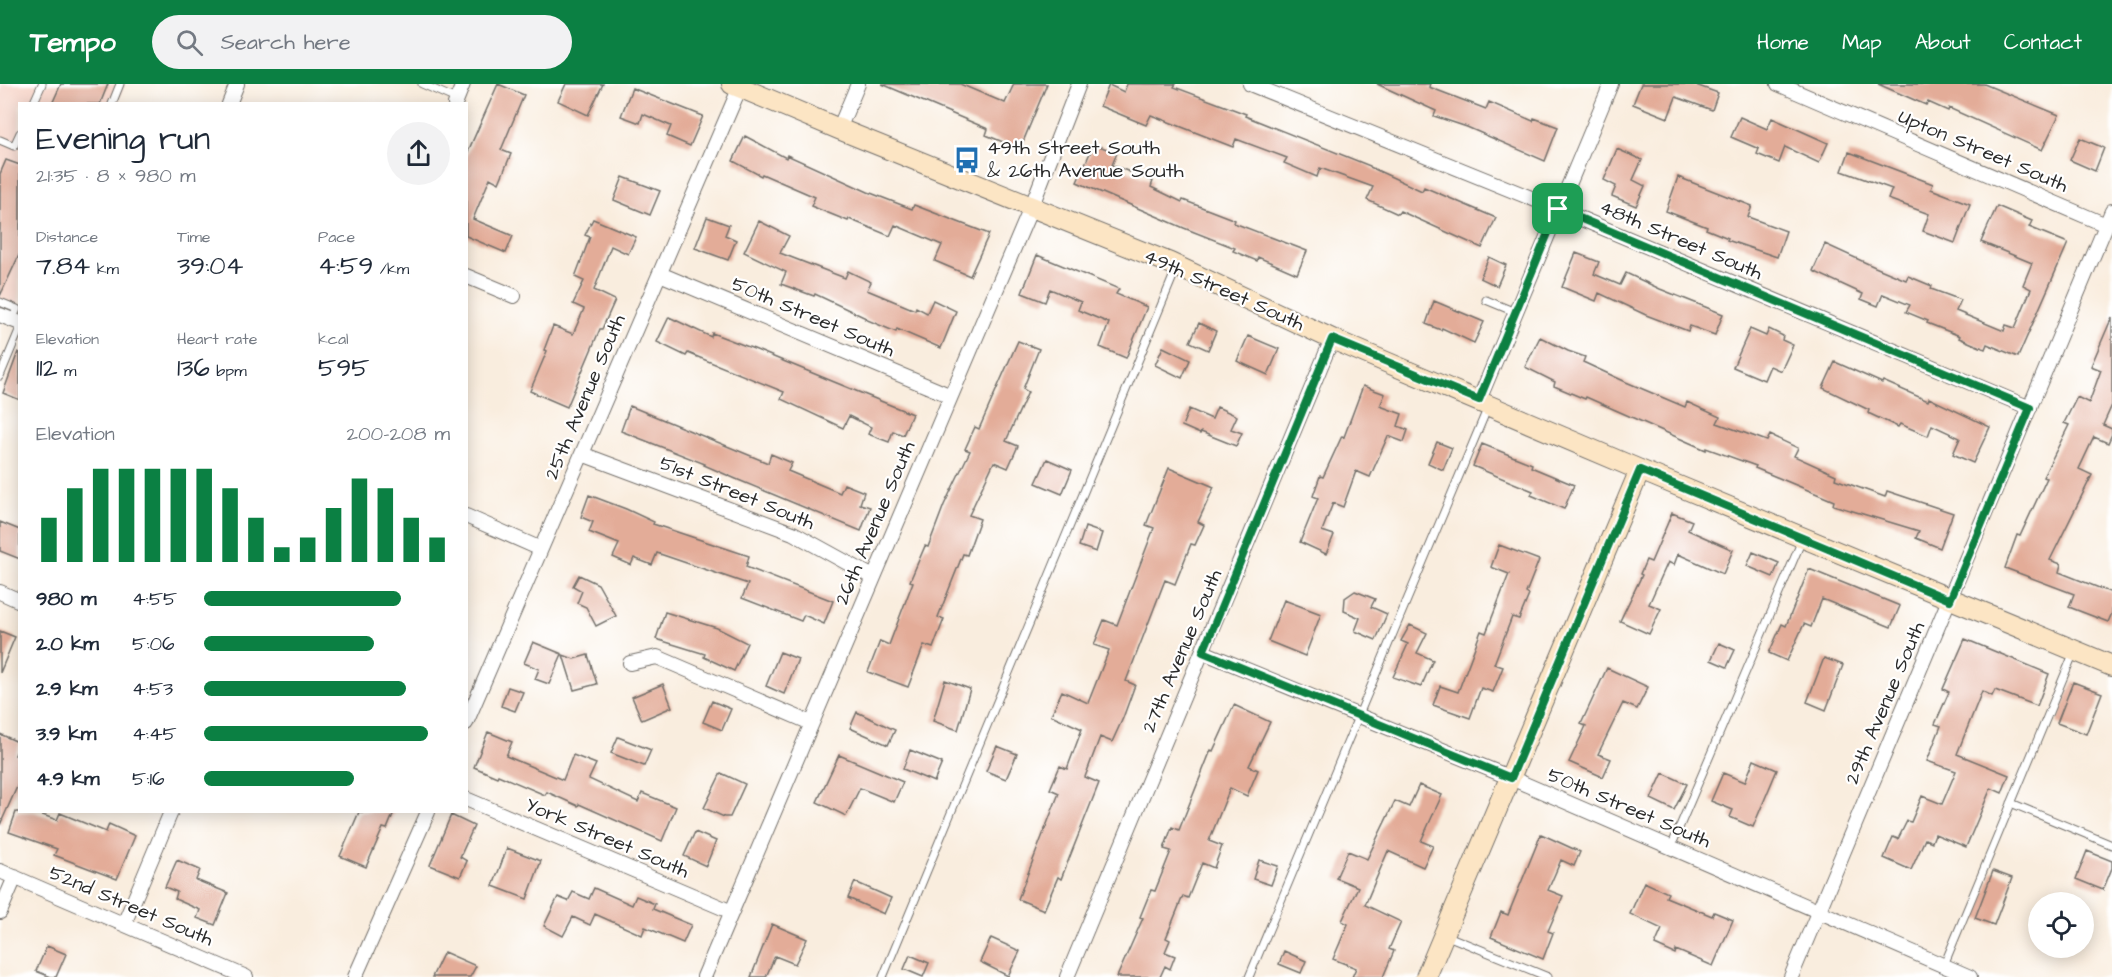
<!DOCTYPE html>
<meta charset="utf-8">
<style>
:root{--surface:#fff;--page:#f2f2f3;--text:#1f2937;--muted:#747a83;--accent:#0b8043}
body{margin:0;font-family:"Architects Daughter",sans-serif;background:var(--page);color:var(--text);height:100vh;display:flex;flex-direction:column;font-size:22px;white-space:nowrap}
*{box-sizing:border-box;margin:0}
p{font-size:20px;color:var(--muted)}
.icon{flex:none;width:33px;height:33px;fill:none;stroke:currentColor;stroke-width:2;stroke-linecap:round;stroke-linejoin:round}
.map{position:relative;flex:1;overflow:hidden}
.panel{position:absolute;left:18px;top:18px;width:450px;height:711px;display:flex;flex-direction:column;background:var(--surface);border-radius:0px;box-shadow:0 3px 15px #0003}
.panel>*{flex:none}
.fabs{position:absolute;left:2028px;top:808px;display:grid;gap:12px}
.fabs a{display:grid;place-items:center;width:66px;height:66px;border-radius:50%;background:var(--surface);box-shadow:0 3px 15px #0003;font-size:30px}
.pin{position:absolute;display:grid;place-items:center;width:51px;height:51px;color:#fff;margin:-26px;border-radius:12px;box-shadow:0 3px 9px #0006}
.round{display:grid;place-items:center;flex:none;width:63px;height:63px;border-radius:32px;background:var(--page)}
.summary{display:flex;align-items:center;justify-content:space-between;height:102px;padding:0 18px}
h1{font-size:33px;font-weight:600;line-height:45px}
.figures{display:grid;grid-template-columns:repeat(3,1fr);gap:9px;height:102px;padding:6px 18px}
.figures div{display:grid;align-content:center}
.figures b{font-size:26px;font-weight:600}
.figures small{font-size:16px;font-weight:400}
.figures p{font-size:16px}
.chart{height:168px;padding:12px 18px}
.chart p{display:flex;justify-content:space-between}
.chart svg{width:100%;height:108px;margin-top:6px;stroke:var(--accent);stroke-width:6}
ul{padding:0 18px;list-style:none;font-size:20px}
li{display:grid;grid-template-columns:96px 72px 1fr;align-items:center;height:45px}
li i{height:15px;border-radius:8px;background:var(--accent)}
header{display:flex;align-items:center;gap:36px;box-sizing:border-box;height:84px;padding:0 30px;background:var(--accent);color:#fff}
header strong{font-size:28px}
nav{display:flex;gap:33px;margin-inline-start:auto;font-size:21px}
.search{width:420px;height:54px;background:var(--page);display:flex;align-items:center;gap:15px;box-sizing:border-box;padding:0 21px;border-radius:33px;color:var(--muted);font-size:22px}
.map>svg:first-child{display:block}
.built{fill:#f6d2c5}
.building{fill:#e3ac98}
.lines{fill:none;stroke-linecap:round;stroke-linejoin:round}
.lane-casing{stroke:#736f6a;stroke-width:9}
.street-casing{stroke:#736f6a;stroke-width:16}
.secondary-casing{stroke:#736f6a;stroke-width:22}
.lane{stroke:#fff;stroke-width:7}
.street{stroke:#fff;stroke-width:14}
.secondary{stroke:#fce5c4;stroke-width:20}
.route-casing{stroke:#fff;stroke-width:12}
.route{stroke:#0b8043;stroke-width:8}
.labels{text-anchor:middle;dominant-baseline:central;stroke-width:4.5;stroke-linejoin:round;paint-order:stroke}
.poi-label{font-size:20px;fill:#2b2b2b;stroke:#fff;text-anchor:start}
.street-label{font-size:20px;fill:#2b2b2b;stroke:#fff}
</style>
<header>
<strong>Tempo</strong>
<div class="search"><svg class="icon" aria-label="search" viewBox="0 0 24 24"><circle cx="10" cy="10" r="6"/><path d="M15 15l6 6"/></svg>Search here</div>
<nav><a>Home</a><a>Map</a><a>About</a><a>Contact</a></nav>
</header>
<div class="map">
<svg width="2112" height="893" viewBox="0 0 2112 893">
<rect width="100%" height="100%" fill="#fff"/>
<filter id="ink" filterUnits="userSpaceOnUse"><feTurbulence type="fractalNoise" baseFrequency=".0167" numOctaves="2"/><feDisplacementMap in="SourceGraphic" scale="12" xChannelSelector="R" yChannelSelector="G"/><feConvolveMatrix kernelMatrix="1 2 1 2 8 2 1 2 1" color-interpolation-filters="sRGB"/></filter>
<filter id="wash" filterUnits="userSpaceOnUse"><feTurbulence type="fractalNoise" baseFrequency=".008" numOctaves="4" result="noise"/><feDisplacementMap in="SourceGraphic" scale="24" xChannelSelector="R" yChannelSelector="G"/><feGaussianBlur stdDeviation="1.35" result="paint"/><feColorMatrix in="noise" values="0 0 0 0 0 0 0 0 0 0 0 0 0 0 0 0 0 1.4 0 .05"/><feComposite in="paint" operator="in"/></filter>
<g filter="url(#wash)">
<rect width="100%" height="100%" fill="#f9edde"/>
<path class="built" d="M3 0H125L116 19 20 20 19 218 15 228 0 222V9Z"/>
<g id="blocks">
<path class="building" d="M61 0H108L100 20H52Z
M498 0 524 11 501 66 511 70 499 99 490 94 473 135 513 152 506 169 466 152V72Z
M566 0H603L588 31 558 17Z
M882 0H960L1005 19 1014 0H1047L1020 65 986 51 988 45Z
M1127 0H1176L1174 3 1246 30 1245 32 1370 82V83L1422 107 1424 103 1496 134 1482 164 1400 127 1398 130 1367 116 1373 103 1320 84 1317 93 1284 79 1287 74 1236 55 1233 63 1151 31 1146 41 1100 22 1109 1 1124 8Z
M1377 0H1430L1429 3 1486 25 1489 18 1533 37 1534 34 1558 43 1545 77 1467 43 1434 32 1436 27Z
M1641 0H1693L1718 9 1712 26 1676 13 1668 34 1633 20Z
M1878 0H1984L2059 31 2042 66 1949 24 1948 27 1928 18 1926 21Z
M632 4 703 32 690 62 667 52 671 42 643 30 640 39 621 32Z
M1740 33 1767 45 1772 34 1828 59 1819 79 1785 63 1779 79 1757 70 1759 65 1731 53Z
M745 52 786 74 787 71 868 108 912 125 914 121 989 150 970 192 935 177 942 161 895 141 890 152 849 135 848 137 811 122 815 113 762 90 761 92 733 77Z
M2080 54 2104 64 2095 87 2070 76Z
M1094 60 1117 69 1112 81 1153 97 1151 103 1182 118 1183 116 1235 136 1234 139 1307 167 1297 190 1258 173 1257 177 1233 167 1235 164 1184 144 1077 98Z
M1617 65 1642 76 1633 96 1645 102 1636 122 1612 112 1616 102 1604 96Z
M1849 68 1933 100 1931 105 1970 120 1955 159 1923 147 1929 130 1888 115 1892 105 1842 87Z
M6 76 20 81V169L0 212V90Z
M623 93 660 107 650 131 614 116Z
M1678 93 1752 122 1748 133 1786 147 1777 173 1727 156 1728 154 1706 145 1707 143 1666 127Z
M1997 122 2032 137 2029 143 2068 159 2018 273 1987 260 1985 265 1959 254 1960 252 1927 239 1928 237 1906 228 1910 221 1883 210 1878 222 1861 215 1863 210 1813 187 1825 160 1875 183 1906 196 1908 192 1932 202 1931 205 1961 216 1956 227 2004 247 2006 241 2015 244 2031 205 2023 201 2032 179 1981 158Z
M707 133 729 141 725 151 736 156 728 176 695 164Z
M593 135 636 153 628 170 611 162 594 206 615 216 602 245H600L567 323 530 307 547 267 544 266 553 242 573 250 584 225 573 220 584 197 575 193 590 153 585 151Z
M759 137 789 152 780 169 845 194 848 187 871 198 867 206 915 226 916 223 927 229 933 216 956 227 941 264 897 245 896 248 865 235 866 234 815 210 814 212 781 200 786 188 744 168Z
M1576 169 1599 178 1594 190 1620 201 1626 189 1660 205 1723 230 1715 251 1690 242 1688 247 1646 231 1599 209 1596 217 1562 203Z
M1037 171 1119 205 1116 210 1147 223 1126 274 1100 263 1109 239 1078 226 1081 218 1050 205 1045 218 1022 209Z
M1489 173 1506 181 1497 202 1480 194Z
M1434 217 1484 238 1474 259 1442 244 1441 246 1426 240Z
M669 233 711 253 712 249 754 265 912 330 903 351 893 347 889 358 868 350 871 343 849 332 843 344 781 315 784 308 688 269 686 272 657 258Z
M2112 233V321L2103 341 2112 345V350L2108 359 2094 353 2079 385 2092 391 2050 476 2061 480 2059 488 2112 509V529L2108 538 2069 523 2074 510 2005 484 2017 451 2020 452 2047 394 2043 393 2069 341 2064 339 2077 313 2089 319 2101 286 2091 282Z
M1199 239 1216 247 1208 266 1190 258Z
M1750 245 1766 252 1769 245 1783 252 1782 256 1793 261 1781 287 1770 282 1764 296 1733 283Z
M1248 252 1279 265 1268 291 1237 277Z
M1540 253 1568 267 1585 273 1583 278 1626 298 1685 323 1687 318 1720 333 1717 339 1767 357 1770 351 1798 364 1794 372 1836 391 1835 395 1885 413 1887 407 1953 429 1940 464 1916 454 1919 447 1833 421 1834 417 1755 384 1756 382 1706 364V366L1586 313 1585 315 1554 302 1555 298 1525 283Z
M1018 257 1039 265 1023 305 1028 308 1006 357 1018 362 1008 384 994 378 969 431 980 435 967 471 963 470 938 533 944 535 933 564 924 561 908 603 868 588 880 557 889 561 913 498 910 497 925 462 928 463 944 421 970 367 965 365 975 343 979 345Z
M1163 263 1190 276 1182 294 1155 281Z
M18 268 20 269V316L3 309Z
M1835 278 1882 299 1883 297 1928 317 1929 314 1990 343 1973 379 1953 370 1960 354 1932 341 1928 352 1900 340 1898 343 1868 329 1869 326 1823 304Z
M1363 302 1385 310 1380 322 1402 330 1398 342 1408 346 1404 358 1388 352 1370 393 1356 387 1343 423 1333 419 1322 447 1334 451 1326 470 1300 458 1318 414 1313 412 1320 392 1323 393 1342 352 1344 353Z
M630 322 768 379 771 370 792 379 788 387 840 409 844 400 864 408 860 420 870 423 861 447 736 395 704 381 705 380 621 347Z
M1217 323 1237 332 1231 345 1242 349 1236 362 1201 348 1200 350 1182 342 1189 325 1212 335Z
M1437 358 1452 364 1443 386 1428 379Z
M1482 360 1532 380 1531 383 1574 401 1564 425 1531 411 1533 407 1473 382Z
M1047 375 1072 386 1062 410 1036 399Z
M1169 384 1214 403 1198 438 1204 441 1195 461 1191 460 1175 500 1165 496 1126 597 1135 601 1123 634 1112 658 1100 653 1085 693 1099 699 1061 795 1058 793 1044 826 1018 815 1059 709 1050 705 1060 682 1067 685 1082 645 1051 631 1062 607 1088 619 1109 566 1094 561 1104 536 1117 541 1154 444 1146 441Z
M589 411 626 425 654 438 653 440 749 472 746 483 833 517 824 540 804 531 801 537 742 514 748 500 657 469 652 481 634 474 631 481 613 473 619 460 589 448 593 438 581 433Z
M1672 429 1692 437 1688 446 1733 466 1723 490 1678 470 1674 481 1668 478 1649 520 1661 525 1649 550 1620 537 1642 491 1640 490 1646 476 1651 478Z
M0 438 20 446V475L0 467Z
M1085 443 1102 449 1096 468 1079 462Z
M1499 461 1539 476 1526 509 1529 511 1519 535 1512 533 1494 580 1503 583 1493 608 1481 604 1470 634 1433 621 1440 602 1458 608 1481 547 1486 549 1509 490 1491 483Z
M1753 468 1779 479 1773 493 1747 482Z
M1809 485 1900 522 1891 543 1822 515 1811 543 1804 540 1787 577 1769 569 1782 540 1786 542Z
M579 491 598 500 616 532 596 542 586 523 577 519 582 507 573 502Z
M1355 507 1375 515 1371 523 1387 530 1376 556 1355 547 1360 534 1344 527 1345 514Z
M1284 516 1321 530 1305 572 1268 557Z
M665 528 717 544 747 559 734 587 704 573 705 570 656 555Z
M1410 541 1427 549 1417 569 1433 576 1421 603 1393 593 1408 560 1401 557Z
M0 547 15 553 0 589Z
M1965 555 2049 590 2037 622 1995 606 1992 612 1982 607 1957 670 2009 691 2002 709 1991 704 1966 763 1935 750 1932 758 1925 755 1911 786 1884 774 1893 753 1898 755 1907 737 1911 738 1922 712 1942 720 1956 687 1927 677 1941 642 1935 640 1949 608 1943 605Z
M533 558 562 570 549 600 535 595 539 585 524 579Z
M1719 559 1735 566 1727 583 1711 576Z
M780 568 798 575 784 610 766 602Z
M563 571 574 575 588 571 597 600 574 606Z
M1824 574 1843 581 1826 626 1807 618Z
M1607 584 1648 603 1637 625 1623 619 1598 670 1611 675 1603 693 1569 678 1586 642 1581 640Z
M945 596 970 605 958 646 933 637Z
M2073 598 2102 609 2086 650 2057 639Z
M663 600 672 623 642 636 632 613Z
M508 603 523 608 515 627 501 622Z
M712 617 731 625 722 646 703 638Z
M1234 621 1270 638 1249 682 1258 686 1247 712 1230 704 1209 757 1222 762 1214 784 1202 779 1188 814 1183 812 1166 854 1170 856 1165 868 1175 872 1170 885 1165 882 1160 893H1117L1143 834 1140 833 1151 806 1155 807 1171 767 1164 765 1172 743 1179 746 1211 666 1213 667Z
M857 628 895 646 888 661 850 644Z
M488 648 512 658 506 672 563 696 573 671 596 680 589 695 638 718 642 709 676 723 662 757 579 720 578 722 547 708 545 711 498 691 497 693 474 683Z
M0 650 20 659 15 671 20 673V696L0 741Z
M618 653 651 666 644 682 611 669Z
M997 662 1017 670 1006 695 986 687Z
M910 666 942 679 934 698 903 685Z
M839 671 903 698 894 718 860 704 846 732 817 718Z
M1754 676 1777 686 1753 743 1730 733 1733 726 1711 717 1723 689 1745 698Z
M721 689 745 700 730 733H724L704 724Z
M1663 689 1687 700 1674 726 1651 715Z
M1419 701 1442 711 1421 757 1433 762 1423 783 1388 767 1365 821 1401 838 1389 865 1394 867 1383 893H1352L1356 884 1333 875 1348 840 1342 837 1358 803 1336 794 1348 767 1367 775 1395 717 1409 723Z
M16 728H34L57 736 60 729 106 748 109 740 135 752 117 795 54 771 57 765 9 748Z
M359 728H394L387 745 383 744 366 783 340 772Z
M451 731 474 742 460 773 467 777 460 793 430 781Z
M695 748 716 757 706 782 684 772Z
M1541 750 1580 768 1574 782 1561 776 1548 806 1563 812 1548 847 1553 849 1543 875 1491 853 1501 828 1508 831Z
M507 764 541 777 527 815 493 802Z
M2087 767 2112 777V784L2103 806 2076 795Z
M177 776 200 786 196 796 228 809 215 841 197 834 200 826 175 815 177 808 165 803Z
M1259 776 1278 782 1271 801 1253 795Z
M1993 787 2012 794 1994 841 1975 834Z
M855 798 891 814 884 830 848 814Z
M1644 798 1668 809 1666 813 1712 832 1714 828 1733 836 1713 882 1676 866 1675 870 1655 861 1662 845 1630 830Z
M594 804 632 821 636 812 655 820 653 825 691 841 683 859 645 843 642 851 595 830 590 841 573 833 563 852 544 842 558 813 568 817 573 808 589 815Z
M772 840 807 855 795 880 775 872 766 893H751Z
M991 854 1020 867 1008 892 980 878Z
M47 862 66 870 56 893H51L36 887Z
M1284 867 1306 877 1301 889 1279 880Z
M444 868 476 882 470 893H432Z
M910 871 929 879 923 893 904 885Z"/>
</g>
</g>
<g filter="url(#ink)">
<use href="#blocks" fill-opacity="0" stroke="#736f6a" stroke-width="1.5"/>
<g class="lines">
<g class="lane-casing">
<path id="lane" d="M422 0 456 15
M33 20 42 0
M112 20 120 0
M0 56 14 62 20 49
M1486 216 1515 228
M0 218 17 225 12 236
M0 292 20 244
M2011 719 2112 761
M1671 763 1802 456
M1445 851 1548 893
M1944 881 2074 568
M883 893 1177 183
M1249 893 1488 323"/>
</g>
<g class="street-casing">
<path id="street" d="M1250 0 1558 125 2030 324
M1778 0 2106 141
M229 20 237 0
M455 20 463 0
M839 45 858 0
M660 190 951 312
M466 192 514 212
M0 231 20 239
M1479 316 1611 0
M582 370 793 449 873 493
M466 432 541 465
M0 508 20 517
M1203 568 1511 694 1970 893
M630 579 657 573 811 639
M466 639 740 3
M466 715 732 828
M0 787 246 893
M0 828 15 793
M124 840 171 728
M355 893 428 728
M704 893 1031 124 1079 0
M1067 893 1332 255
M1791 893 2112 127"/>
</g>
<g class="secondary-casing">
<path id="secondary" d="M732 0 839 45 1170 179 1332 255 1640 386 2112 582
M1426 893 1640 386"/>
</g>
<use href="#lane" class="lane"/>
<use href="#street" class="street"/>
<use href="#secondary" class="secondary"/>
</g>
</g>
<g class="lines" filter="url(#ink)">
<g class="route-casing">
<path id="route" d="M1558 125 2030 324 1950 516 1640 386 1511 694 1203 568 1332 255 1479 316Z"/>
</g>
<use href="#route" class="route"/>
</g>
<defs>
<g id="bus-bare" transform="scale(2.07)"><path d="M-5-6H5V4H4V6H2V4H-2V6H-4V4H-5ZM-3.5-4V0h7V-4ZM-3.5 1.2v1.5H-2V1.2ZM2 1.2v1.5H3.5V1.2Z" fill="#1f6fb2" stroke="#fff" stroke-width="2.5" paint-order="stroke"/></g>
</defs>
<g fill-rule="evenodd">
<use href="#bus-bare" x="967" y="76"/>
</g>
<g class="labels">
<g class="poi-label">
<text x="987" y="64">49th Street South<tspan x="987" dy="23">&amp; 26th Avenue South</tspan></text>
</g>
<g class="street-label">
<text transform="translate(1983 67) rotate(23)">Upton Street South</text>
<text transform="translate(1681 156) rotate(23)">48th Street South</text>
<text transform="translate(1224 206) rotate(24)">49th Street South</text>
<text transform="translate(813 233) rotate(23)">50th Street South</text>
<text transform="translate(585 313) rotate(-67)">25th Avenue South</text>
<text transform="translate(737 409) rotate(22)">51st Street South</text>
<text transform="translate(875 439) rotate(-67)">26th Avenue South</text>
<text transform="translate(1182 567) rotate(-67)">27th Avenue South</text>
<text transform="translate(1885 619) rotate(-67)">29th Avenue South</text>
<text transform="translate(1629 724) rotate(23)">50th Street South</text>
<text transform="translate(607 754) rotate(23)">York Street South</text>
<text transform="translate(131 822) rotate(23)">52nd Street South</text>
</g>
</g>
</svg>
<div class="fabs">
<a><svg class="icon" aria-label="locate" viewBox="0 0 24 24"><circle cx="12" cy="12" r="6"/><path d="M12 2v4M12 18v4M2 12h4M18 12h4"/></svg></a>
</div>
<div class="pin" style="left:1558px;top:125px;background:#1e9e55"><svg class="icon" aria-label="arrive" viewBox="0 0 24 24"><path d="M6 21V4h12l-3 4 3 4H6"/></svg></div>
<section class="panel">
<div class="summary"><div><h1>Evening run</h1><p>21:35 · 8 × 980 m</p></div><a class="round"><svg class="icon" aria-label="share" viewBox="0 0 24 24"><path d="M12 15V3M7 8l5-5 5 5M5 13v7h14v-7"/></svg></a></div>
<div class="figures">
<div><p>Distance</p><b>7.84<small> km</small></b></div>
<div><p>Time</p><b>39:04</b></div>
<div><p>Pace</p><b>4:59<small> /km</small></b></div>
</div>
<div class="figures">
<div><p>Elevation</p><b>112<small> m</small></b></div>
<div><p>Heart rate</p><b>136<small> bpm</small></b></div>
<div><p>kcal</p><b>595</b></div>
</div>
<div class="chart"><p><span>Elevation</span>200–208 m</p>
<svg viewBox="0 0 160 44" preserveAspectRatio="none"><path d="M5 44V26M15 44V14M25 44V6M35 44V6M45 44V6M55 44V6M65 44V6M75 44V14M85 44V26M95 44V38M105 44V34M115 44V22M125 44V10M135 44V14M145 44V26M155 44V34"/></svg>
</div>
<ul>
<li><b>980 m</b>4:55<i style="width:80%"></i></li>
<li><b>2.0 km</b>5:06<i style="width:69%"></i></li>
<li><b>2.9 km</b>4:53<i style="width:82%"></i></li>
<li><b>3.9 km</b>4:45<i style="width:91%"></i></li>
<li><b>4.9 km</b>5:16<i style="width:61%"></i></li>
</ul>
</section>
</div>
